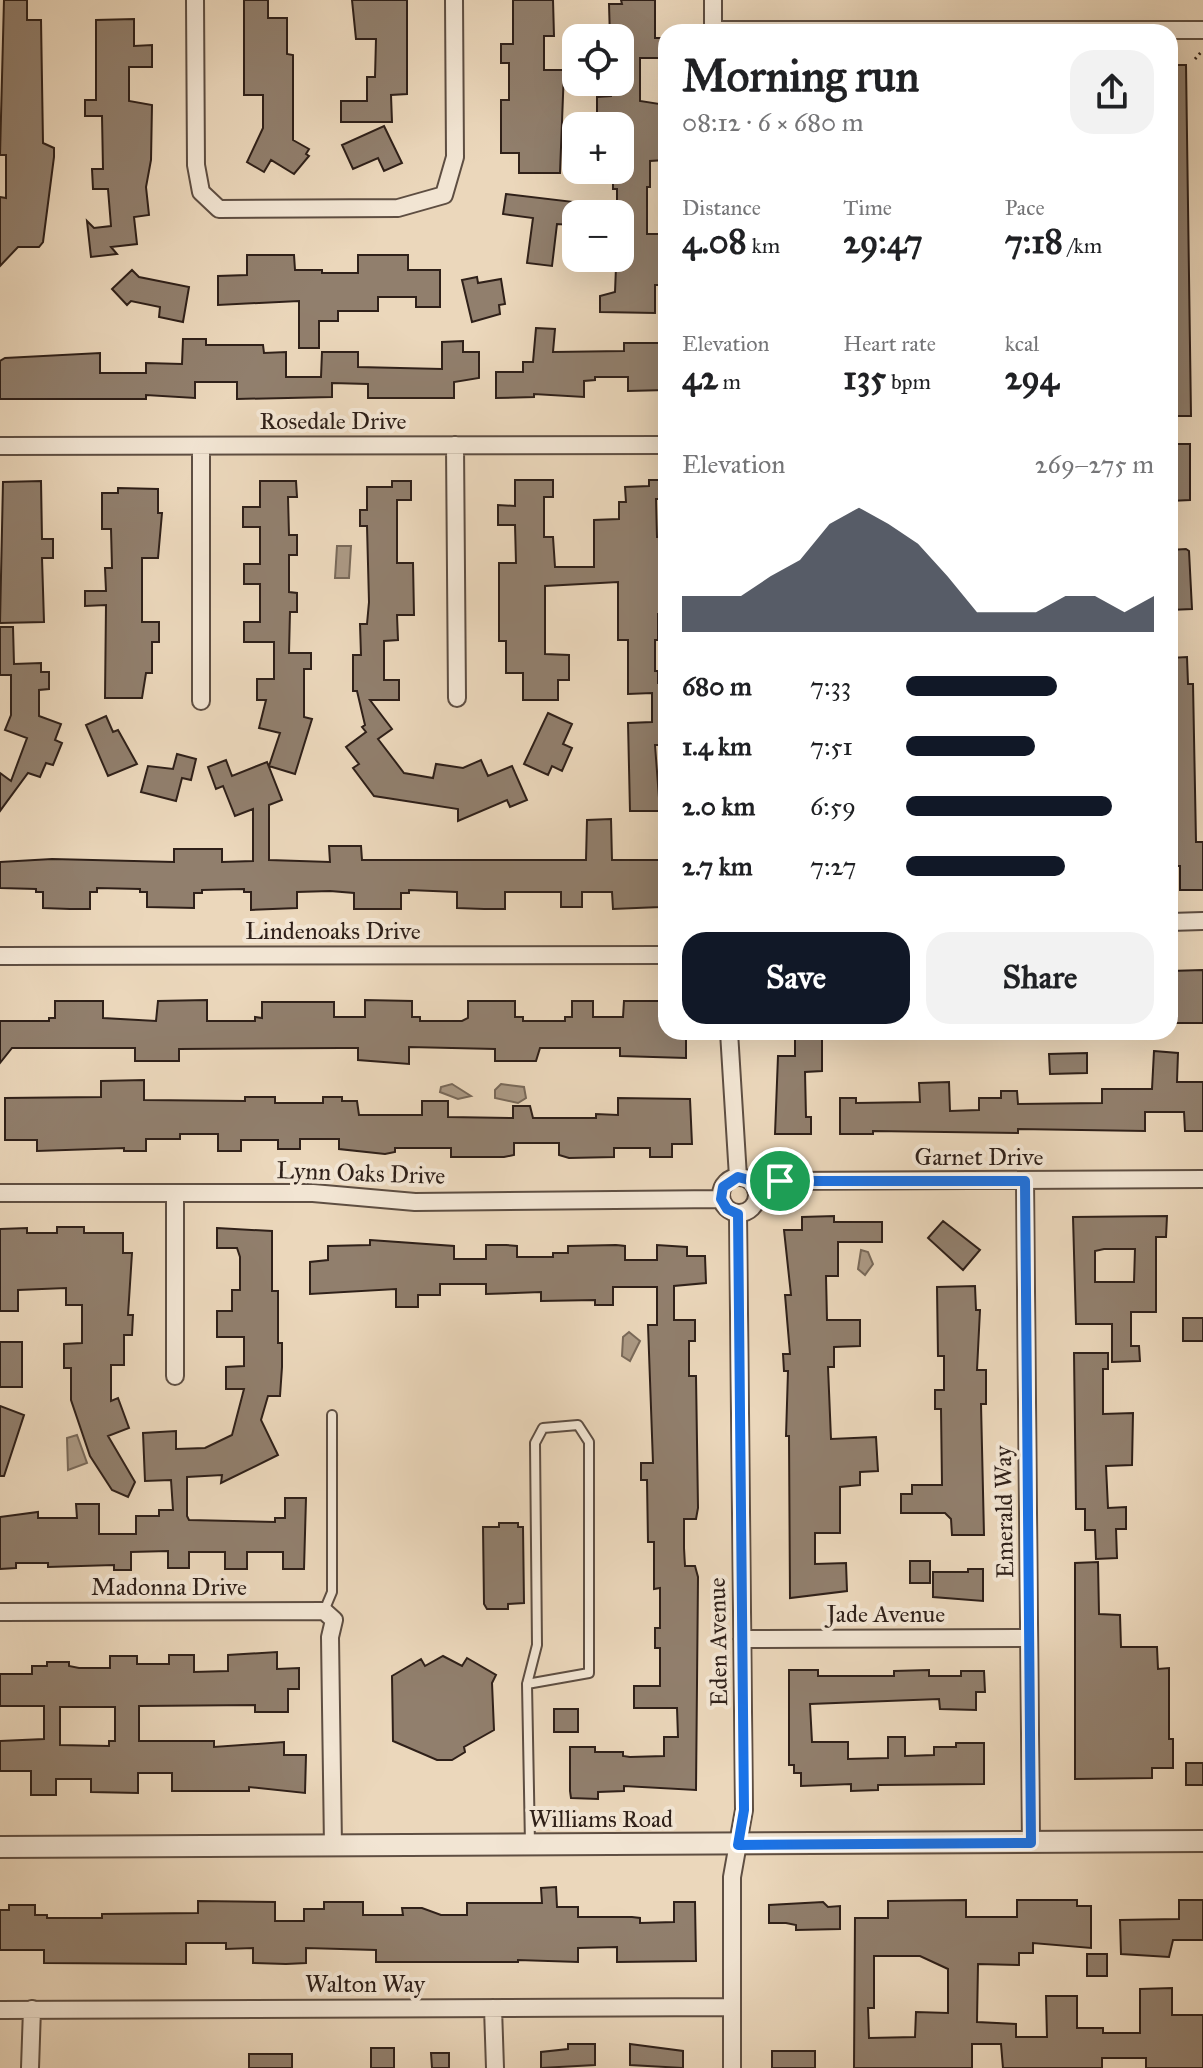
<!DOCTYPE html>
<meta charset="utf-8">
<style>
:root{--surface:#fff;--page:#f2f2f2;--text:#202124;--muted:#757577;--accent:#111827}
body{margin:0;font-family:"IM FELL Great Primer",serif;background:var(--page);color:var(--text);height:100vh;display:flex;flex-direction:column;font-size:30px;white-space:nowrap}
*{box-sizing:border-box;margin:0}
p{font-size:26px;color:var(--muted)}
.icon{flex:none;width:44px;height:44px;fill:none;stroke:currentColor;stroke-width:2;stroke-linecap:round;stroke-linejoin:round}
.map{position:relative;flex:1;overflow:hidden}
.details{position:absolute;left:658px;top:24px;width:520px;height:1016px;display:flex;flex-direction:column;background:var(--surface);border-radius:24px;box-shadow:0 8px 32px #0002}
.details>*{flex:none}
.buttons{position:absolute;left:562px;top:24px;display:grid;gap:16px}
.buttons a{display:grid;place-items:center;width:72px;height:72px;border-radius:16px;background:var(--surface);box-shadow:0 8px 32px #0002;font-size:40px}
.pin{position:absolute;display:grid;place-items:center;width:68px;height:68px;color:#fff;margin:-34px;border:4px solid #fff;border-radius:50%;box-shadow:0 2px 8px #0007}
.round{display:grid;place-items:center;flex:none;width:84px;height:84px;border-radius:24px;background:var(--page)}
.summary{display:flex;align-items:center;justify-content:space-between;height:136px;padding:0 24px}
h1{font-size:44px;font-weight:700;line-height:60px}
.metrics{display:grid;grid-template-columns:repeat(3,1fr);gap:12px;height:136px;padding:8px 24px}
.metrics div{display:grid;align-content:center}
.metrics b{font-size:34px;font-weight:700}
.metrics small{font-size:22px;font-weight:400}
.metrics p{font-size:22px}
.chart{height:224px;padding:16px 24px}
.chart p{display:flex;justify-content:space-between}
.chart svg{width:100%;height:144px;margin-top:8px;fill:var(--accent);opacity:.7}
.cta{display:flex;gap:16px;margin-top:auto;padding:16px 24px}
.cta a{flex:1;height:92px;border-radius:24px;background:var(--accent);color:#fff;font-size:32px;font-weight:700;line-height:92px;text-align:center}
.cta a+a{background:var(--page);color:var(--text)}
ul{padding:0 24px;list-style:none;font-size:26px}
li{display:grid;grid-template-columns:128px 96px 1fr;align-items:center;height:60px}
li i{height:20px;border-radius:10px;background:var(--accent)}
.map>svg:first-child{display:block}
.water{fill:#ab9984;stroke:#796959;stroke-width:2}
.building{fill:#917f6d;stroke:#2f2019;stroke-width:2;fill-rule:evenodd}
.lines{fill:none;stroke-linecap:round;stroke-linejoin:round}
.service-casing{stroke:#5e4e42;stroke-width:12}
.minor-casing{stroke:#5e4e42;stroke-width:20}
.tertiary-casing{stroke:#5e4e42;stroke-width:24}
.path{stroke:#2f2019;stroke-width:3;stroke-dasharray:2 4;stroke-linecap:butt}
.service{stroke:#f2e5d3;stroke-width:8}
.minor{stroke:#f2e5d3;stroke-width:16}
.tertiary{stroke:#f2e5d3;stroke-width:20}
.route-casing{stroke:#fff;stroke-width:16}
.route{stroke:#1a73e8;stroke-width:10}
.labels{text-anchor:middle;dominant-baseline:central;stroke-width:8;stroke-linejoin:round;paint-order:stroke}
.street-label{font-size:24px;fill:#2f2019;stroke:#f2e5d3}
</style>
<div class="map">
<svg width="1203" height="2068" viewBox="0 0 1203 2068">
<rect width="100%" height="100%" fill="#ebd7bb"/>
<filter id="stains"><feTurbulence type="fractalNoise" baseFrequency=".0025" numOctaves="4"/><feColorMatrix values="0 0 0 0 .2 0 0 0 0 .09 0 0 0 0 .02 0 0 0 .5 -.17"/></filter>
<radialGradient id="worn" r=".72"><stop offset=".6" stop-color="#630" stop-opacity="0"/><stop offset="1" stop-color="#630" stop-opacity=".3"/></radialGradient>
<path class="water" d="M337 546H351L349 578H335Z
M452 1084 471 1096 458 1099 440 1092 441 1087Z
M501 1084 524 1087 526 1098 518 1103 495 1098V1090Z
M861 1250 868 1252 873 1264 865 1275 858 1269Z
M629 1332 640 1341 630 1361 622 1356 623 1337Z
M77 1435 87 1463 68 1470 67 1438Z"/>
<path class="building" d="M4 0H27V20H41L43 143 54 148V157L43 242 39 247H18L0 266V197L6 198V155H0Z
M244 0H268V18H287V54L293 55V140L309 149 306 154 309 156 294 174 271 160 264 172 247 162 263 128V95H244Z
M352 0H407V94L391 95 392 122H341V101H367V77H375L376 39H356Z
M513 0H553L554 36H544V70H564L560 173H519V153H501V100H509V63H501V44H513Z
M621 0H655V38H666V58H640V101L666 105 665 160 650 161V187H647V234H666V285H655V313L600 312V296L615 292 616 267H620V214H617V189H613V170H620V116H597V97L611 96V82H620V38H610L609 4H622Z
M134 19V46L152 45V67H129V101L152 105 151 160 146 187 149 215 134 217 137 244 111 247 117 254 91 257 87 221 94 228 111 226 108 189H93L92 169H103L102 116H85V100H96V20Z
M1170 65H1186L1191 416H1174V410L1170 411Z
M384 126 402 163 384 171 378 158 353 169 342 145Z
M506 194 574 202 571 225 557 224 552 266 527 263 533 218 503 214Z
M247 255H294L295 270H322V273H358V255H408V270H440V307H416V297H378V311H338V321H319V348H299V301L218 305V276L247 275Z
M132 270 139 277 189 287 183 322 159 317 160 307 131 301 127 305 112 289Z
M477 277 478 283 501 279 505 304 499 305 500 314 472 322 462 280Z
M536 328 555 329 553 352 624 351V343H659V352H665L666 390 628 391V377H595V380L584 381V397L534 394V397L496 398V372H523V362H533Z
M183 339H206V345H263L264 353 286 352V377H321L322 352H358V367L442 369V342L463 341V352H479V378L454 382V398H368V384L332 383V397L237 399V382H195V398L146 395V399H0V361L5 358 100 353V373H146V363L182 364Z
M1170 444H1190V500L1170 501Z
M515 480H553V497H544V537H553L555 567H594V520L619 519V502H626L625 487 649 486V480H666V499H656L657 537H666V614H658V640H655V671H658V683H666V733H659V745H655L660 811H630L628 723 652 722V693L628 694V640H618V582L545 586V654L569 655V680H558V700H523V673H506V641H499V563H516L515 525H498V505L515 506Z
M41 481 42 539H53V558H42L44 622 0 623 3 482Z
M260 481H296L297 497H288L289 535H297V555H289V592L297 593V612H290L289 653H311V669H304V717L312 719 295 774 269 766 280 733 259 728 266 700H257V679H274V642H244V622H260V584H244V564H260V527H243V507H260Z
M392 481H411V500H397V563H413L414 615H397L398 640 384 641V680H399V700H370L392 729 378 739 404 773 433 778 436 764 463 768 481 760 488 776 512 766 527 800 510 807 507 800 458 821V809L374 796 353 768 359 764 346 747 366 732 362 727 365 725 357 691H353V655H361L360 624H367L369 602 367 526H360V510H367V487H392Z
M118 488 158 489V513H162L158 558H142V622H159V642H152V673H146L142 698H105L106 605 85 606V591H106L105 568H112L111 529H102V493H118Z
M1186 549 1189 551 1192 609 1170 610V550Z
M0 627H13L14 664 41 663V672H49V689L39 690V716L61 724 55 740 62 743 53 765 46 763 40 777 28 773 0 811V773L11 781 27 738 5 730 11 715V675H0Z
M1187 657 1188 684H1193L1196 842H1203V890H1180V866H1170V658Z
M548 713 572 724 563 744 572 748 562 771 552 766 548 775 524 764Z
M106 716 113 732 118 730 137 764 108 776 86 725Z
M177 754 196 759 191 780 182 778 176 801 141 792 148 766 173 769Z
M226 760 232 776 267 762 282 800 269 805V860L330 862 329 846H361L362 860H586L587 820 611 819 612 860H666V892H660V907L613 909 612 892H582V907H561V892H505V909H484L457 908V892L409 890V893H401V909H354V893L330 891 297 892V908L251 910V892H244V889L202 890V893H194V908L147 907V892H140V889L97 888V892H90V909H70L43 908V892H36V889L0 888V862L52 859 174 862V849H222V862L253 861V809L235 816 223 786 216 789 208 767Z
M1203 970V1023H1170V971Z
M207 1000V1021H255V1017L262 1018V1002H334V1017H365V1000L412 1001V1017H420V1021H462L468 1018V1001H515V1017H523V1021H565V1017H572V1001H593V1017H623L624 1001H666V1032H686V1058L620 1056V1048H540L536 1061H495V1049L409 1047V1064L358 1060V1048H341L179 1049V1061H135V1048H12L0 1063V1021H49V1018H55V1001H103V1018L156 1021 158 1001Z
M795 1032H822V1071L805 1072 806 1117H811V1134H775L778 1056H795Z
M1154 1051 1178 1053 1177 1082H1203V1131H1185L1184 1112H1145V1131L1018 1129V1133L873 1131V1134H840V1098H856V1103L920 1102 919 1083 949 1082 950 1111 979 1110V1098H1001V1091H1017L1018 1104 1102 1103V1089H1152Z
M1087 1053V1073L1050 1074 1049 1054Z
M144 1080V1100L245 1101V1097H275V1103H323V1097H342V1101H357L359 1115H422V1101H448V1117L513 1118V1106H530L533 1118H596V1114L618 1115V1098L690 1099 692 1144H672V1157H650V1148H614V1157L569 1158 559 1155V1143H514V1155L504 1157H451V1148H395V1152L385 1154 339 1149V1139H300V1149H278V1140H241V1151H218V1134H180V1139H146V1151H124V1148L37 1151V1140H5V1098L101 1097V1081Z
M834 1216V1222H882V1242H838V1276H826L827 1320H860V1346L834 1347V1367H828L831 1439 876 1437 878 1471 860 1472V1485L840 1487V1533H815V1564L846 1563 847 1591 790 1598 789 1436H786L788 1371H784L783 1354H790L785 1295H791L784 1230H802V1217Z
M1167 1216 1166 1237H1156V1312H1131V1346H1139L1140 1361 1112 1362V1324H1076L1073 1217ZM1104 1249H1135L1134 1282H1095V1251Z
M943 1221 980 1250 963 1270 928 1238Z
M57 1227H84V1233H123V1253H132L128 1315H133L132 1335H124V1365H111V1401L118 1398 129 1428 108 1436 135 1482 128 1497 112 1490 90 1456 71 1400V1368H64V1344L82 1343V1305H66V1288L18 1290V1311H0V1229L27 1228V1233H57Z
M217 1228 272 1231V1291H278V1343H282V1367L280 1396H268L261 1420 278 1455 221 1483 222 1475 187 1477V1516L189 1520 275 1522V1518H285V1498H306L304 1569H283V1552H247V1569H225V1552H189V1568H168V1551L131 1552V1570H114V1565L48 1567V1563H16V1568L0 1569V1517L38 1512V1518H77L76 1504H99V1534H136V1516H159V1510H173L171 1480 145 1481 143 1433 176 1431V1449L205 1448 232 1435 244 1389H226V1367L244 1366V1337H217V1311H232V1290H240V1257L237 1248H217Z
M370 1240 454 1246V1259H486V1245H506L517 1246V1257H553V1253H568V1246L616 1245 625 1246V1260H657V1245L687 1247V1256H705L706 1283 674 1286V1320H695V1341H689V1376H696L698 1508 696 1519H684V1548L685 1566H695L698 1577 696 1790 624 1786V1791L598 1792V1799L571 1798 570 1791V1747H595V1752H623V1756L630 1757 664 1756V1737H678L677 1708H634V1686H660V1648H655V1628H660V1588L654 1589V1542H648L647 1480H641V1463H653L648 1325H657V1287H613V1305H595V1300L541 1301V1292L486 1294V1284H440V1295H418V1307H396V1289L310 1294V1262L328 1260V1246L370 1245Z
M975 1286 976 1310H980L977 1370H986V1404H981L984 1535H952L951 1519 945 1513H901V1494H912V1485H942L941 1409H935V1390H944V1356H938L937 1287Z
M1183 1318H1203V1341H1183Z
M0 1342H22V1387H0Z
M1074 1353H1108V1369H1103V1414L1133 1413 1132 1465 1106 1466 1108 1508 1126 1507V1529H1116L1117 1558 1096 1559 1095 1530H1085V1509H1076Z
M0 1406 24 1415 4 1476H0Z
M499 1523H518V1527H523L524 1603 508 1604V1609H487L484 1604 483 1527H499Z
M910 1561H930V1583H910Z
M1098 1562 1099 1614 1120 1615 1121 1647H1157L1158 1669 1169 1668V1739H1173V1768H1152V1778L1075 1779V1563Z
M968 1569H983V1601L933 1597V1572H968Z
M277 1652V1669L299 1668V1689H288V1712H255V1705L139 1706V1741H214V1747L284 1742V1755H306L305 1793 249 1787V1791H172V1773H138V1793L91 1792V1779H56V1795H31V1771H0V1741L44 1739V1706H0V1674H32V1666H47V1662H69V1666L79 1668H110V1656H137V1664H169V1655H194V1672L228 1671V1655ZM60 1707H115V1741H109V1746L60 1745Z
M443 1656 462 1666 467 1658 496 1675 492 1683 494 1730 464 1747 465 1752 452 1760H437L393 1741 392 1676 421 1659 425 1666Z
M789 1670H818V1676H894V1671L929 1670V1676H961V1671H984L985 1692H976V1710L940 1709 939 1699 810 1704 812 1742H848V1759L888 1758V1737H905V1756L934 1755V1747H956V1743H984V1784L878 1785V1790L851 1791V1784L801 1786V1773H794V1765H789Z
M554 1709H578V1732H554Z
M1186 1763H1203V1785H1186Z
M556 1887 557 1907H578V1917H632L640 1918V1923L674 1922V1902H695L696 1961 617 1962V1947L578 1948V1962L518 1960V1962H376V1950L306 1948V1963L286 1964 253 1963V1948L226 1949V1943H186V1964L44 1963V1950H0V1910H9V1905H35V1915H47V1918H102V1914L198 1913V1901L275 1902V1921H304V1909H324V1902H363V1915H403L402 1908H422L441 1915H467V1903H542L541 1888Z
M966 1900V1917H1017V1900H1077V1906H1091V1948L1033 1943V1953H1019V1965L978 1964 977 2022 1016 2024V2037H1047L1046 1996H1077V2028H1103V2033H1140V1989L1172 1988V2015H1203V2068H1146V2058H1102V2068H1003L1001 2044H972V2068H854L855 1918H888V1901ZM874 1956H920L948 1969V2013L916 2012 915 2037 869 2038 868 2008H874Z
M1179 1900H1203V1940H1173L1169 1957 1121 1954 1120 1920 1179 1919Z
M823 1902 828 1907 840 1906V1929L796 1930V1925L786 1923H769V1905Z
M1087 1954H1107V1976H1087Z
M568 2044H595V2065L541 2068V2052L568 2049Z
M630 2044 683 2051V2068L630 2065Z
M371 2048H394V2068H371Z
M772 2051H815V2068H772Z
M431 2053H449V2068H432Z
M249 2054H292V2068H249Z"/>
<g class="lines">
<g class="service-casing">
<path id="service" d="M324 1611 332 1592V1415
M527 1684 589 1673V1442L578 1425 543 1428 535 1443 537 1645 527 1684 530 1844"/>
</g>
<g class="minor-casing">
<path id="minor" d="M195 0 196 165 201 192 219 209 398 208 444 195 455 157 454 0
M713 0V32
M713 30H1203
M455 445 457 698
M0 446 666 445
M201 446V701
M1170 922 1203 921
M0 956 666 955
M729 1032 738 1177
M721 1195a18 18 0 1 1 36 0a18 18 0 1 1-36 0Z
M1025 1181 1031 1843
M756 1190 780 1181 1203 1179
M0 1193H313L415 1202 721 1199
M175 1376V1194
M0 1612 324 1611 334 1620 330 1637 333 1846
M742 1639 1029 1638
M493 2008 495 2068
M0 2010 730 2007
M30 2068 32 2009
M732 2068V1877L744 1810 738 1214"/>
</g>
<g class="tertiary-casing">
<path id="tertiary" d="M0 1847 1203 1841"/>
</g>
<path class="path" d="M1195 59 1203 50"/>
<use href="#service" class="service"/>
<use href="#minor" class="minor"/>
<use href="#tertiary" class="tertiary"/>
</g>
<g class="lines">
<g class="route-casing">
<path id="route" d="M738 1177 749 1180 756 1190 780 1181H1025L1031 1843 738 1845 744 1810 738 1214 727 1209 721 1199 723 1187Z"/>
</g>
<use href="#route" class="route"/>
</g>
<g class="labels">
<g class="street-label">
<text x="333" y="421">Rosedale Drive</text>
<text x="333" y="931">Lindenoaks Drive</text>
<text x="979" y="1157">Garnet Drive</text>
<text transform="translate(361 1173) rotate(2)">Lynn Oaks Drive</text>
<text transform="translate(1004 1512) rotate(-91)">Emerald Way</text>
<text x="169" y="1587">Madonna Drive</text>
<text x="886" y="1614">Jade Avenue</text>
<text transform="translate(718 1642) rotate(-91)">Eden Avenue</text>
<text x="601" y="1819">Williams Road</text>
<text x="365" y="1984">Walton Way</text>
</g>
</g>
<rect width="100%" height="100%" filter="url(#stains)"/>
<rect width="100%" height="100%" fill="url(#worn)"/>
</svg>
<div class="buttons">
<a><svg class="icon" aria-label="locate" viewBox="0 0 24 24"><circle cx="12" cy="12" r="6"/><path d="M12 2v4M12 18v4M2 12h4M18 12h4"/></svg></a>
<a>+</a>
<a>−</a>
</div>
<div class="pin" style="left:780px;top:1181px;background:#1e9e55"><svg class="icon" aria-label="arrive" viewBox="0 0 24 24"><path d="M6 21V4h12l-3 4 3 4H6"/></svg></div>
<section class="details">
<div class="summary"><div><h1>Morning run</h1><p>08:12 · 6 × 680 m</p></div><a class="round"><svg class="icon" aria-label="share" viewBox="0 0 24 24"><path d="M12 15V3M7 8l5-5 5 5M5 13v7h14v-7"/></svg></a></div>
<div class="metrics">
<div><p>Distance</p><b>4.08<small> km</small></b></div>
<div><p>Time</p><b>29:47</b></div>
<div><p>Pace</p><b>7:18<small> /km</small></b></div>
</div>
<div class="metrics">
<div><p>Elevation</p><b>42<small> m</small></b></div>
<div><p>Heart rate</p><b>135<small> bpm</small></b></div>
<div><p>kcal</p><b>294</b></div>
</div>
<div class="chart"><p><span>Elevation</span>269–275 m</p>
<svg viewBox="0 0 160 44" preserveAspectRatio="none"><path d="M0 44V33L10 33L20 33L30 27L40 22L50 11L60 6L70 11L80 17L90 27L100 38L110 38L120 38L130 33L140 33L150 38L160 33V44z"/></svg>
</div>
<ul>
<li><b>680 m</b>7:33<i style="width:61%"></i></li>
<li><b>1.4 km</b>7:51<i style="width:52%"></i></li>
<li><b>2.0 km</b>6:59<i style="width:83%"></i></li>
<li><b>2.7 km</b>7:27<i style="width:64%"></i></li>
</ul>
<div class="cta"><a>Save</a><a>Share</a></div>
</section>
</div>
